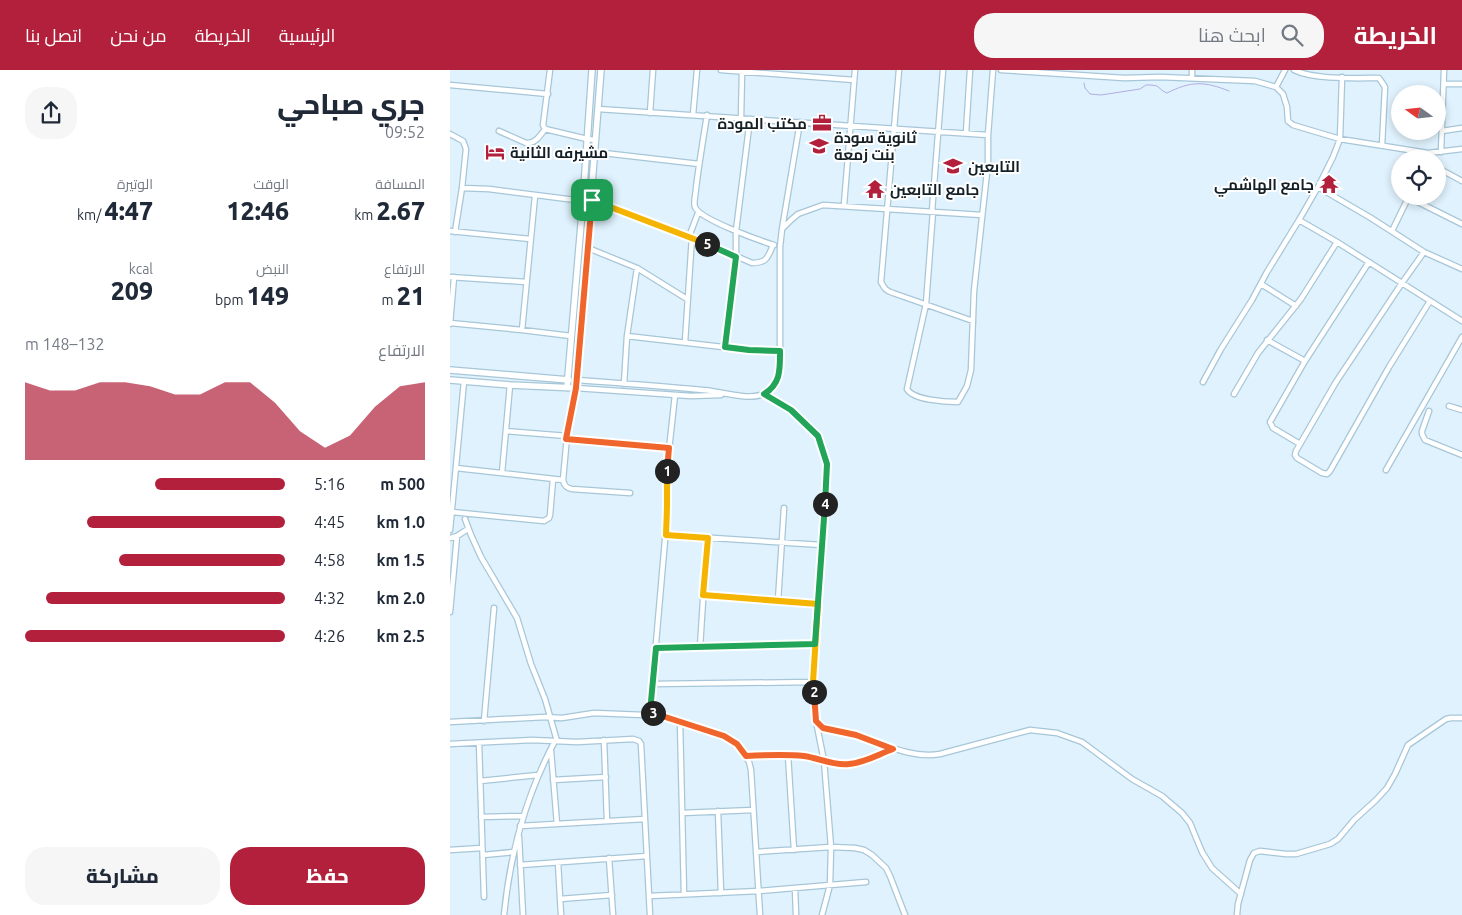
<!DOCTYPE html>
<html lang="ar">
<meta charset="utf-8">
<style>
:root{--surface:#fff;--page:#f6f6f7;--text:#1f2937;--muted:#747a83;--accent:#b2203b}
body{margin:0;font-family:Ubuntu,Cairo,sans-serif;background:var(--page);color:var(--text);direction:rtl;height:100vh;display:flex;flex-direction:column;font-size:19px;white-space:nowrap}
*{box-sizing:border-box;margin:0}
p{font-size:16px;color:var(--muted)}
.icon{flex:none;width:28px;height:28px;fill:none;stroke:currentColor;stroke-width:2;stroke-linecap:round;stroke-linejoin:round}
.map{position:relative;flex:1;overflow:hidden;direction:ltr}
.side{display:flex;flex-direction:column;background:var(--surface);width:450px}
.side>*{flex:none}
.needle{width:32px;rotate:285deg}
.buttons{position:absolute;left:941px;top:15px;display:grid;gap:10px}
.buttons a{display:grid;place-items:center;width:55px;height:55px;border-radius:50%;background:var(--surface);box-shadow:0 2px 8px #0003;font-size:25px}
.pin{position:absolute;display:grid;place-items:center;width:42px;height:42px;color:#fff;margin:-21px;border-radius:10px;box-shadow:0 2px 8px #0006}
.km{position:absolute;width:25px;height:25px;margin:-12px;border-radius:50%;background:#222;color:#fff;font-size:14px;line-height:25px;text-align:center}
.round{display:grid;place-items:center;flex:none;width:52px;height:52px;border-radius:20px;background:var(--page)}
.overview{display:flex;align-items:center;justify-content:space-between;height:85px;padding:0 25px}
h1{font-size:28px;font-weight:800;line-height:38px}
.figures{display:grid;grid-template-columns:repeat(3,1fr);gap:8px;height:85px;padding:5px 25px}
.figures div{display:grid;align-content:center}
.figures b{font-size:25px;font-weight:800}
.figures small{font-size:14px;font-weight:400}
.figures p{font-size:14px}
.chart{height:140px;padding:10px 25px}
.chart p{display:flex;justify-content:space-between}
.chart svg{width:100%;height:90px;margin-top:5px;fill:var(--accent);opacity:.7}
.primary-button{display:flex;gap:10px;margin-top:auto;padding:10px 25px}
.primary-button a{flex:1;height:58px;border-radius:20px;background:var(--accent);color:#fff;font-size:20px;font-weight:800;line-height:58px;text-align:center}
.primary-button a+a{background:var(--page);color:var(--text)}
ul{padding:0 25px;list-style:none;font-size:16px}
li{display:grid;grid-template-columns:80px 60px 1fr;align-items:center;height:38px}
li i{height:12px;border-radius:6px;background:var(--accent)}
header{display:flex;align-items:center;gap:30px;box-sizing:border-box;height:70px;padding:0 25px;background:var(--accent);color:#fff}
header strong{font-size:24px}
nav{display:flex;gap:28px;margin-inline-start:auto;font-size:18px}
.search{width:350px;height:45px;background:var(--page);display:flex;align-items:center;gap:12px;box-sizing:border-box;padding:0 18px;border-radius:20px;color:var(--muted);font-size:19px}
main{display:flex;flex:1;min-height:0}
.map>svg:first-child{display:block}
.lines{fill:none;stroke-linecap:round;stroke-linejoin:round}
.stream{stroke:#b3ade1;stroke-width:1}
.street-casing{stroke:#a7c6d8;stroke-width:7}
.secondary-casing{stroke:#a7c6d8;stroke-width:8}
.street{stroke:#fff;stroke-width:4.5}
.secondary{stroke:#fff;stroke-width:5.5}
.split-1-casing{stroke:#fff;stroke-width:10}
.split-2-casing{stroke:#fff;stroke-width:10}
.split-3-casing{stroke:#fff;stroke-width:10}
.split-4-casing{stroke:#fff;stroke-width:10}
.split-5-casing{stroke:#fff;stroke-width:10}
.split-6-casing{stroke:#fff;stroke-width:10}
.split-1{stroke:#f0652b;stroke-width:6}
.split-2{stroke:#f5b400;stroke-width:6}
.split-3{stroke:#f0652b;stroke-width:6}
.split-4{stroke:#22a559;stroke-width:6}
.split-5{stroke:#22a559;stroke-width:6}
.split-6{stroke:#f5b400;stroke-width:6}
.labels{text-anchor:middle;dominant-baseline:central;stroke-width:4;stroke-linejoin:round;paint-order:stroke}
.poi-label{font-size:15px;font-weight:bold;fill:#142026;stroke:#fff;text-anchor:start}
</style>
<header>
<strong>الخريطة</strong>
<div class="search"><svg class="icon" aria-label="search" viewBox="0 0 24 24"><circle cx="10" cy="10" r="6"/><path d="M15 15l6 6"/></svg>ابحث هنا</div>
<nav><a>الرئيسية</a><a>الخريطة</a><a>من نحن</a><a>اتصل بنا</a></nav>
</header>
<main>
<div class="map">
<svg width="1012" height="845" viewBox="0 0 1012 845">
<rect width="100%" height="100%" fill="#dff2fd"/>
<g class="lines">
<path class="stream" d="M634 13 635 18 640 24 651 25 690 19 696 15H701L707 16 713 21 717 23C741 11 754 11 779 21"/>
<g class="street-casing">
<path id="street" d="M100 0 93 55 95 59 137 69 145 70
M271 0 404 10
M449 0 431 212C434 218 436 221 443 223L523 251
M551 0 674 8 710 7 805 11 826 17 833 24 837 37 838 51 843 55 890 69 978 83 1012 79
M844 0C865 10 905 8 929 8L935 17 932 75
M742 8V0
M994 14H1012
M0 15 98 24
M826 17 835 0
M148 39 538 65
M200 43 203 0
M243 45 247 0
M257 45C253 70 249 94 246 118 246 124 243 132 245 137 249 149 311 171 324 175
M291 48 292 2
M49 61 76 73C85 74 90 66 95 59
M992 61 1012 58
M516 63 520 0
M0 64 13 71 16 79 12 118 5 162
M145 82 249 94
M991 82 994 0
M988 98 1012 111
M868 117 921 148 974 182 1012 199
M12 118 39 119 133 131
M958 127 1012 154
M141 130 242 167 302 193C317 193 318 187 323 175
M394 135 405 0
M482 141 493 0
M483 141 476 234 457 319C463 330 495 332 508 332L517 316 521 300 524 221 538 93V65L543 0
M849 150 887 172 1012 251
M332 159 350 52
M0 161 80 169
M942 161 959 126
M138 178 187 198 237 229
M974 182 952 213 886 312 846 381 845 385 847 388 872 403 877 404 880 401 939 297 980 231
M0 207 76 212
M811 214 846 236
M0 253 72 260 121 266
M0 254 4 207
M72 260 85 126
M177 266 299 280 330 281
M817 270 855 291
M235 272 242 167 240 164 248 143
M275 277 286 187V161L300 49
M127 310C169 313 211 316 253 320 269 321 298 331 313 324 324 320 328 310 330 300V177L332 159 341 150 348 144 373 135 532 145
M753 312 771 279 802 230 817 202 849 150 868 117 883 87 890 69 892 7
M174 314 177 266 187 198
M314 324 341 340 368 366 377 394 363 612 366 651 374 691 381 777 380 815 372 845
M784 324 808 283 851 229 887 172
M999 336 1012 340
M979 341 972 361V364L975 370 1012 385
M56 361 117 366
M116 369 219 378
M850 374 823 358 820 352 855 291 919 192
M6 398 113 410
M936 400 1012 267
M52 403 60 315
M180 423 122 419C116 418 114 415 113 410L117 366 126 318 241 326 271 325
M2 442 94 451 99 448 100 445 103 409
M15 449 21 465 31 487 67 548 81 594 95 629 107 671
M0 460 14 311
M216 465 372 475
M0 468 7 466 18 459
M253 525 368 535
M328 531 334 438
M0 542 7 466
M250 577 257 468
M206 578 365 574
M203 614 363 612
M200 642 274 666 281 669 292 679 299 692 301 700 310 845
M34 651 44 538
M230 651 234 824
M0 652 95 647 112 648 144 643 194 645 197 644 200 642 217 447V398L225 325
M367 652C377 662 391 660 403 664 432 673 460 689 490 684L580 660 607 663 632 672 682 709 712 726 732 743 740 753 752 782 762 798 791 824
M154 670 157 751
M29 673 34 827
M0 674 82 670 127 672 183 669 189 671 191 674 200 845
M101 681 107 754
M296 685C315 685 335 684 354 686 369 688 383 696 399 694 414 693 429 684 443 679
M338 685 344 780
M103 710 156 707
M30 711 88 705
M268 741 271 823
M232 743 303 740
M31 747 73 746
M70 756 195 749
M69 767 73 845
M0 780 32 778
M306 782 381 777 405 778 414 780 422 785 436 798 440 806 455 845
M33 785 64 782
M159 788 163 845
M108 792 111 845
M70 795 197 786
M345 818 346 845
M199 826 309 821 416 812
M110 829 162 825
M54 845C60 784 76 725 105 671
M787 845 788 834 800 790 804 783 810 781 836 784H846L880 774 888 769 904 750 926 730 937 718 945 704 958 675 996 649 1001 648H1012"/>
</g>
<g class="secondary-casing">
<path id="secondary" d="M0 300 119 310
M0 310 60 315 126 318 151 0
M117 318 133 131 142 0"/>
</g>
<use href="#street" class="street"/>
<use href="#secondary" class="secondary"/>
</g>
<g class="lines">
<g class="split-1-casing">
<path id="split-1" d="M142 130 126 318 116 369 219 378 217 401"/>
</g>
<g class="split-2-casing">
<path id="split-2" d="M217 401V437L216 465 258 468 253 525 368 534 363 612 364 622"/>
</g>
<g class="split-3-casing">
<path id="split-3" d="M203 643 274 666 287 674 296 686C315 685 335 684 354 686 369 688 383 696 399 694 414 693 429 684 443 679L406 665 373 658 366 651 364 622"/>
</g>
<g class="split-4-casing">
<path id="split-4" d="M203 643 200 642 206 578 365 574 375 434"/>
</g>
<g class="split-5-casing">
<path id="split-5" d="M257 174 286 187 275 277 299 280 330 281C330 299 331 314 314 324L341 340 368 366 377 394 375 434"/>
</g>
<g class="split-6-casing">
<path id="split-6" d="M142 130 257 174"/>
</g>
<use href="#split-1" class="split-1"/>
<use href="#split-2" class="split-2"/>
<use href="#split-3" class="split-3"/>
<use href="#split-4" class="split-4"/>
<use href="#split-5" class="split-5"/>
<use href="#split-6" class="split-6"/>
</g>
<defs>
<g id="office-bare" transform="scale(1.5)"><path d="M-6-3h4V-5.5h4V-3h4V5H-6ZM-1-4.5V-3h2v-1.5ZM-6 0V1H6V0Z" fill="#b2203b" stroke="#fff" stroke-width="2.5" paint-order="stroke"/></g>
<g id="school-bare" transform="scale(1.5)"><path d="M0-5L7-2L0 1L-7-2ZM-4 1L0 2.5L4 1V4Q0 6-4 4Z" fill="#b2203b" stroke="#fff" stroke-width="2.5" paint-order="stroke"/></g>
<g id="hotel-bare" transform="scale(1.5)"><path d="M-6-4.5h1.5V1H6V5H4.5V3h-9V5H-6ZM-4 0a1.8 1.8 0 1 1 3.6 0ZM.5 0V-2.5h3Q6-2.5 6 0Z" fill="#b2203b" stroke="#fff" stroke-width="2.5" paint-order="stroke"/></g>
<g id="temple-bare" transform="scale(1.5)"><path d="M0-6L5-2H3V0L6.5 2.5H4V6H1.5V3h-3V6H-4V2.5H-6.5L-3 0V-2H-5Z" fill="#b2203b" stroke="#fff" stroke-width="2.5" paint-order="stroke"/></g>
</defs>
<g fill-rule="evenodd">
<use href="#office-bare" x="372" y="53"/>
<use href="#school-bare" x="369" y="76"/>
<use href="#hotel-bare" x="45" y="82"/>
<use href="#school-bare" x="503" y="96"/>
<use href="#temple-bare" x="879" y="114"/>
<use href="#temple-bare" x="425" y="119"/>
</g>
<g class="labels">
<g class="poi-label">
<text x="357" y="53" text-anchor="end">مكتب المودة</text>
<text x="384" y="67">ثانوية سودة<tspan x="384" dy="17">بنت زمعة</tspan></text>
<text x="60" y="82">مشيرفه الثانية</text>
<text x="518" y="96">التابعين</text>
<text x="864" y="114" text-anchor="end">جامع الهاشمي</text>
<text x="440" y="119">جامع التابعين</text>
</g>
</g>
</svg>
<div class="buttons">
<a><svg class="needle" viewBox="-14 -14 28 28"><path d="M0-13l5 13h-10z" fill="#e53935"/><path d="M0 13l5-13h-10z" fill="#747a83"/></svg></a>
<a><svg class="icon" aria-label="locate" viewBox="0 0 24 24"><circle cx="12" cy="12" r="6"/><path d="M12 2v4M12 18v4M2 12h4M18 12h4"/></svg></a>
</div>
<div class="pin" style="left:142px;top:130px;background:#1e9e55"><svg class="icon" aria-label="arrive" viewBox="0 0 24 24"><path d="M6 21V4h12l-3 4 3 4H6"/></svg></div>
<b class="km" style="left:217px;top:401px">1</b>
<b class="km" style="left:364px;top:622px">2</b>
<b class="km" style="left:203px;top:643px">3</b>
<b class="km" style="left:375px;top:434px">4</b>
<b class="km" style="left:257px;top:174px">5</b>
</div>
<section class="side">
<div class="overview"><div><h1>جري صباحي</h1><p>09:52</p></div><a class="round"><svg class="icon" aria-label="share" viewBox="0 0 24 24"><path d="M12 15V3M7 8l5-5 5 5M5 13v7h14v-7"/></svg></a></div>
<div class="figures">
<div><p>المسافة</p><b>2.67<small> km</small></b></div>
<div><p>الوقت</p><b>12:46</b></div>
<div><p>الوتيرة</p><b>4:47<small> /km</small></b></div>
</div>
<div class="figures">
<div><p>الارتفاع</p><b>21<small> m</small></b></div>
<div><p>النبض</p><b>149<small> bpm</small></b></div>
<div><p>kcal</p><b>209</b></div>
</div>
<div class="chart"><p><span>الارتفاع</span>132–148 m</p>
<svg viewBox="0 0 160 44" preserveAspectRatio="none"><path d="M0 44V6L10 10L20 10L30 6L40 6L50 8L60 12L70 12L80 6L90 6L100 16L110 30L120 38L130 32L140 18L150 8L160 6V44z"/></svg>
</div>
<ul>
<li><b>500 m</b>5:16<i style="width:50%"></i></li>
<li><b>1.0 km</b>4:45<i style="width:76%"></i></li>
<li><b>1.5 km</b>4:58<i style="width:64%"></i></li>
<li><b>2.0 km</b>4:32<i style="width:92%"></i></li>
<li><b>2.5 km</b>4:26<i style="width:100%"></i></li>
</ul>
<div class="primary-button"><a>حفظ</a><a>مشاركة</a></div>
</section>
</main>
